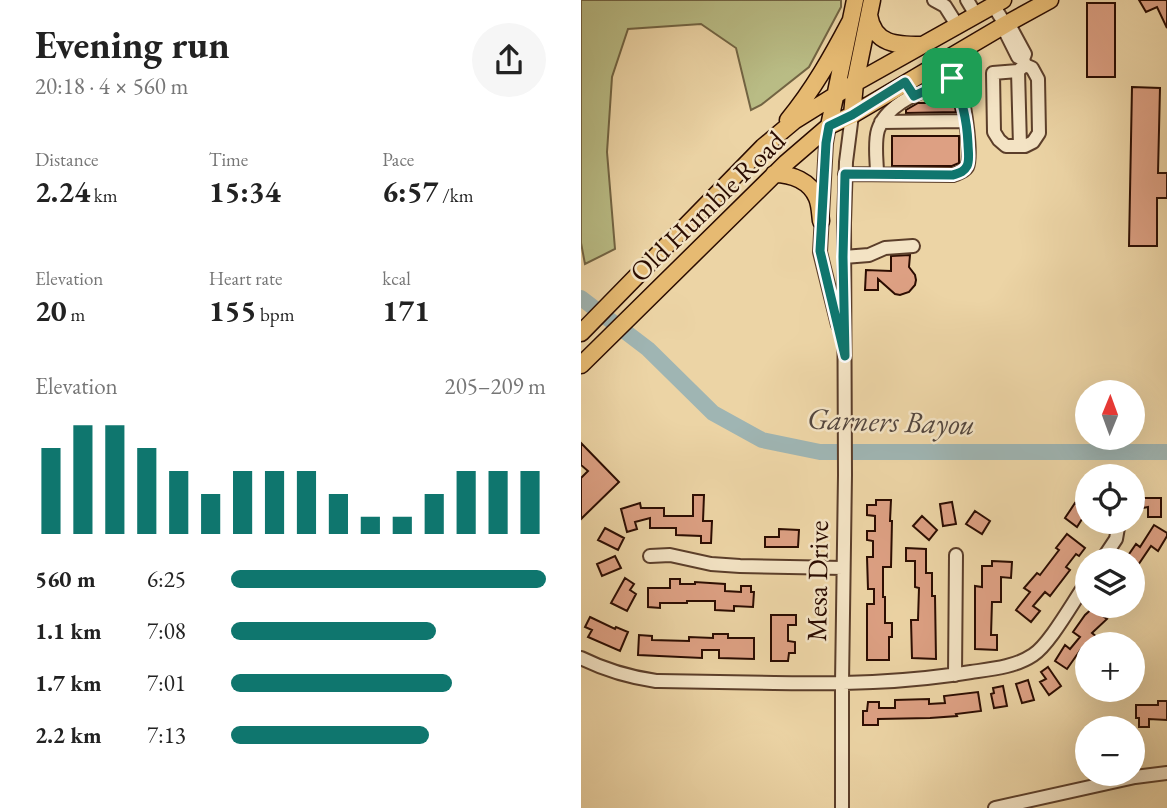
<!DOCTYPE html>
<meta charset="utf-8">
<style>
:root{--surface:#fff;--page:#f6f6f6;--text:#222;--muted:#767676;--accent:#0f766e}
body{margin:0;font-family:"EB Garamond",serif;background:var(--page);color:var(--text);height:100vh;display:flex;flex-direction:column;font-size:26px;white-space:nowrap}
*{box-sizing:border-box;margin:0}
p{font-size:23px;color:var(--muted)}
.icon{flex:none;width:38px;height:38px;fill:none;stroke:currentColor;stroke-width:2;stroke-linecap:round;stroke-linejoin:round}
.map{position:relative;flex:1;overflow:hidden}
.details{display:flex;flex-direction:column;background:var(--surface);width:581px}
.details>*{flex:none}
.needle{width:46px;rotate:1deg}
.buttons{position:absolute;left:494px;top:380px;display:grid;gap:14px}
.buttons a{display:grid;place-items:center;width:70px;height:70px;border-radius:50%;background:var(--surface);box-shadow:0 7px 28px #0002;font-size:35px}
.pin{position:absolute;display:grid;place-items:center;width:60px;height:60px;color:#fff;margin:-30px;border-radius:14px;box-shadow:0 4px 10px #0006}
.round{display:grid;place-items:center;flex:none;width:74px;height:74px;border-radius:37px;background:var(--page)}
.summary{display:flex;align-items:center;justify-content:space-between;height:119px;padding:0 35px}
h1{font-size:38px;font-weight:700;line-height:52px}
.metrics{display:grid;grid-template-columns:repeat(3,1fr);gap:10px;height:119px;padding:7px 35px}
.metrics div{display:grid;align-content:center}
.metrics b{font-size:30px;font-weight:700}
.metrics small{font-size:19px;font-weight:400}
.metrics p{font-size:19px}
.chart{height:196px;padding:14px 35px}
.chart p{display:flex;justify-content:space-between}
.chart svg{width:100%;height:126px;margin-top:7px;stroke:var(--accent);stroke-width:6}
ul{padding:0 35px;list-style:none;font-size:23px}
li{display:grid;grid-template-columns:112px 84px 1fr;align-items:center;height:52px}
li i{height:18px;border-radius:9px;background:var(--accent)}
main{display:flex;flex:1;min-height:0}
.map>svg:first-child{display:block}
.green{fill:#b9bc85;stroke:#726443;stroke-width:2}
.lines{fill:none;stroke-linecap:round;stroke-linejoin:round}
.river{stroke:#9fb5b3;stroke-width:16}
.building{fill:#dda083;stroke:#2b0c01;stroke-width:2}
.minor-casing{stroke:#5b3e2a;stroke-width:16}
.major-casing{stroke:#2b0c01;stroke-width:19}
.minor{stroke:#f3e3c4;stroke-width:12}
.major{stroke:#e6ba72;stroke-width:16}
.route-casing{stroke:#fff;stroke-width:14}
.route{stroke:#0f766e;stroke-width:9}
.labels{text-anchor:middle;dominant-baseline:central;stroke-width:5;stroke-linejoin:round;paint-order:stroke}
.street-label{font-size:28px;fill:#2b0c01;stroke:#f3e3c4}
.water-label{font-size:30px;font-style:italic;fill:#54473f;stroke:#f3e3c4}
</style>
<main>
<section class="details">
<div class="summary"><div><h1>Evening run</h1><p>20:18 · 4 × 560 m</p></div><a class="round"><svg class="icon" aria-label="share" viewBox="0 0 24 24"><path d="M12 15V3M7 8l5-5 5 5M5 13v7h14v-7"/></svg></a></div>
<div class="metrics">
<div><p>Distance</p><b>2.24<small> km</small></b></div>
<div><p>Time</p><b>15:34</b></div>
<div><p>Pace</p><b>6:57<small> /km</small></b></div>
</div>
<div class="metrics">
<div><p>Elevation</p><b>20<small> m</small></b></div>
<div><p>Heart rate</p><b>155<small> bpm</small></b></div>
<div><p>kcal</p><b>171</b></div>
</div>
<div class="chart"><p><span>Elevation</span>205–209 m</p>
<svg viewBox="0 0 160 44" preserveAspectRatio="none"><path d="M5 44V14M15 44V6M25 44V6M35 44V14M45 44V22M55 44V30M65 44V22M75 44V22M85 44V22M95 44V30M105 44V38M115 44V38M125 44V30M135 44V22M145 44V22M155 44V22"/></svg>
</div>
<ul>
<li><b>560 m</b>6:25<i style="width:100%"></i></li>
<li><b>1.1 km</b>7:08<i style="width:65%"></i></li>
<li><b>1.7 km</b>7:01<i style="width:70%"></i></li>
<li><b>2.2 km</b>7:13<i style="width:63%"></i></li>
</ul>
</section>
<div class="map">
<svg width="586" height="808" viewBox="0 0 586 808">
<rect width="100%" height="100%" fill="#ecd4a5"/>
<filter id="stains"><feTurbulence type="fractalNoise" baseFrequency=".00286" numOctaves="4"/><feColorMatrix values="0 0 0 0 .2 0 0 0 0 .09 0 0 0 0 .02 0 0 0 .5 -.17"/></filter>
<radialGradient id="worn" r=".72"><stop offset=".6" stop-color="#630" stop-opacity="0"/><stop offset="1" stop-color="#630" stop-opacity=".3"/></radialGradient>
<path class="green" d="M0 0H260V7L228 67 180 105 170 110 155 48 120 24 47 29 31 77 26 152 34 249 4 264 0 243Z"/>
<g class="lines">
<path class="river" d="M0 298 67 349 132 413 181 440 239 452H586"/>
</g>
<path class="building" d="M558 0H586V28L576 7 565 12Z
M506 3H534V77H506Z
M551 87 579 88 577 173H586V198H576V246H548Z
M337 103H373L375 112 325 113V110Z
M311 136H378V163L371 166H311Z
M329 255 328 267 334 275 335 280 334 285 328 292 319 295 314 294 297 279V290H284L285 270 310 271V256Z
M0 443 38 482 0 519V478L7 471 0 465Z
M112 495H123L122 521H131L130 543H120V536L95 535V528H69V518L54 522 56 529 46 532 40 509 59 503 60 508H83V516H112Z
M563 498H580V517H567V507L562 508Z
M295 500H310L309 521H311L310 567H302V597H304V623H311V637H308V660H286V604H293V589H287L286 557H292V541L286 540V531H294V516L286 515V505H295Z
M371 502 375 524 362 526 359 504Z
M494 503 506 511 496 527 484 518Z
M394 511 409 521 401 534 385 524Z
M341 516 356 530 348 540 332 526Z
M573 525 586 533V536L577 551 570 546 551 574V560H544L555 544 559 547Z
M24 528 43 538 37 550 17 540Z
M198 529 218 530 217 547H184V537H198Z
M486 534 504 548 498 556 495 554 485 567 489 570 469 596 464 592 452 606 459 611 450 622 435 610 449 592 443 588 456 573 459 575 478 550 475 548Z
M325 548 345 549V573H351V596H354L355 659 331 658 330 620H337L338 588 334 587V561H325Z
M34 556 40 568 21 576 16 564Z
M411 561 431 562 430 578 420 577V602H411L410 635H416V650L394 649V586L401 587V566H411Z
M44 578 53 584 49 590 55 594 46 611 30 603Z
M89 579H99V584H114V582L144 584V591L160 592V586H170V592H173L172 607 153 606V611L134 610V601H106V603H79V608L67 607V588H89Z
M514 606H531L523 617 526 619 511 633 517 638 513 644H506V653L500 649 486 669 474 661 484 645 489 649 499 637 492 632 504 615Z
M190 615H215V625H207V641L214 642V653H208L207 661H190Z
M9 617 34 629 35 627 47 632 39 651 7 637 11 630 4 627Z
M132 634H147V638H173V659L138 658V650H121V658L57 655 58 635 71 636V640L108 641V637L132 638Z
M467 667 480 686 468 695 459 682 465 679 460 672Z
M447 680 453 700 441 703 435 684Z
M422 686 426 706 413 708 410 694 413 693 412 688Z
M397 692 400 711 375 714 376 716 349 718 297 719V725H282V711H286L287 702H298V708H314V700L348 699V704L364 703 363 696Z
M577 701H586V720L568 719V727H558V718H555V705H577Z"/>
<g class="lines">
<g class="minor-casing">
<path id="minor" d="M353 0 364 6 376 25
M386 0 395 15
M412 5 424 24 431 30 444 54 442 59 437 57 425 33 424 24
M442 59 444 65 437 71 412 73 413 132 418 140 425 146H444L452 142 458 133 457 79 451 68 444 65
M437 71 439 146
M300 122 385 121
M248 126 245 143 239 252 257 325
M264 174 372 175C377 173 383 172 386 167 391 155 384 107 380 95 375 83 367 71 361 60
M296 174C296 161 293 143 297 130 306 101 346 90 371 78
M263 257 288 255 304 248 332 246
M69 556 89 555 130 564 159 566 262 568
M521 560 535 539 538 522
M0 658C24 670 48 677 75 681 114 682 153 682 193 683 259 684 325 683 390 672 411 669 434 667 452 655 469 644 493 600 506 582
M374 675 375 555
M261 808V683L264 475 263 223 265 162 271 115
M414 808 554 777 586 773"/>
</g>
<g class="major-casing">
<path id="major" d="M288 15C293 45 316 45 340 45
M271 115 274 83 291 0
M207 120C232 90 251 56 269 22
M248 126 274 0
M193 174C211 174 229 181 236 198 239 205 239 214 240 221
M0 333 182 147 213 121 274 83 422 0
M0 365 205 163 248 126 271 115 427 23 469 0"/>
</g>
<use href="#minor" class="minor"/>
<use href="#major" class="major"/>
</g>
<g class="lines">
<g class="route-casing">
<path id="route" d="M371 78C382 100 386 120 387 144 387 150 389 160 386 166 383 172 378 173 372 175L264 174 262 257 264 356 239 251 245 143 248 126 271 115 324 82 333 96Z"/>
</g>
<use href="#route" class="route"/>
</g>
<g class="labels">
<g class="street-label">
<text transform="translate(126 206) rotate(-44)">Old Humble Road</text>
<text transform="translate(236 581) rotate(-89)">Mesa Drive</text>
</g>
<g class="water-label">
<text transform="translate(310 421) rotate(2)">Garners Bayou</text>
</g>
</g>
<rect width="100%" height="100%" filter="url(#stains)"/>
<rect width="100%" height="100%" fill="url(#worn)"/>
</svg>
<div class="buttons">
<a><svg class="needle" viewBox="-14 -14 28 28"><path d="M0-13l5 13h-10z" fill="#e53935"/><path d="M0 13l5-13h-10z" fill="#767676"/></svg></a>
<a><svg class="icon" aria-label="locate" viewBox="0 0 24 24"><circle cx="12" cy="12" r="6"/><path d="M12 2v4M12 18v4M2 12h4M18 12h4"/></svg></a>
<a><svg class="icon" aria-label="layers" viewBox="0 0 24 24"><path d="M12 4l9 5-9 5-9-5zM3 14l9 5 9-5"/></svg></a>
<a>+</a>
<a>−</a>
</div>
<div class="pin" style="left:371px;top:78px;background:#1e9e55"><svg class="icon" aria-label="arrive" viewBox="0 0 24 24"><path d="M6 21V4h12l-3 4 3 4H6"/></svg></div>
</div>
</main>
